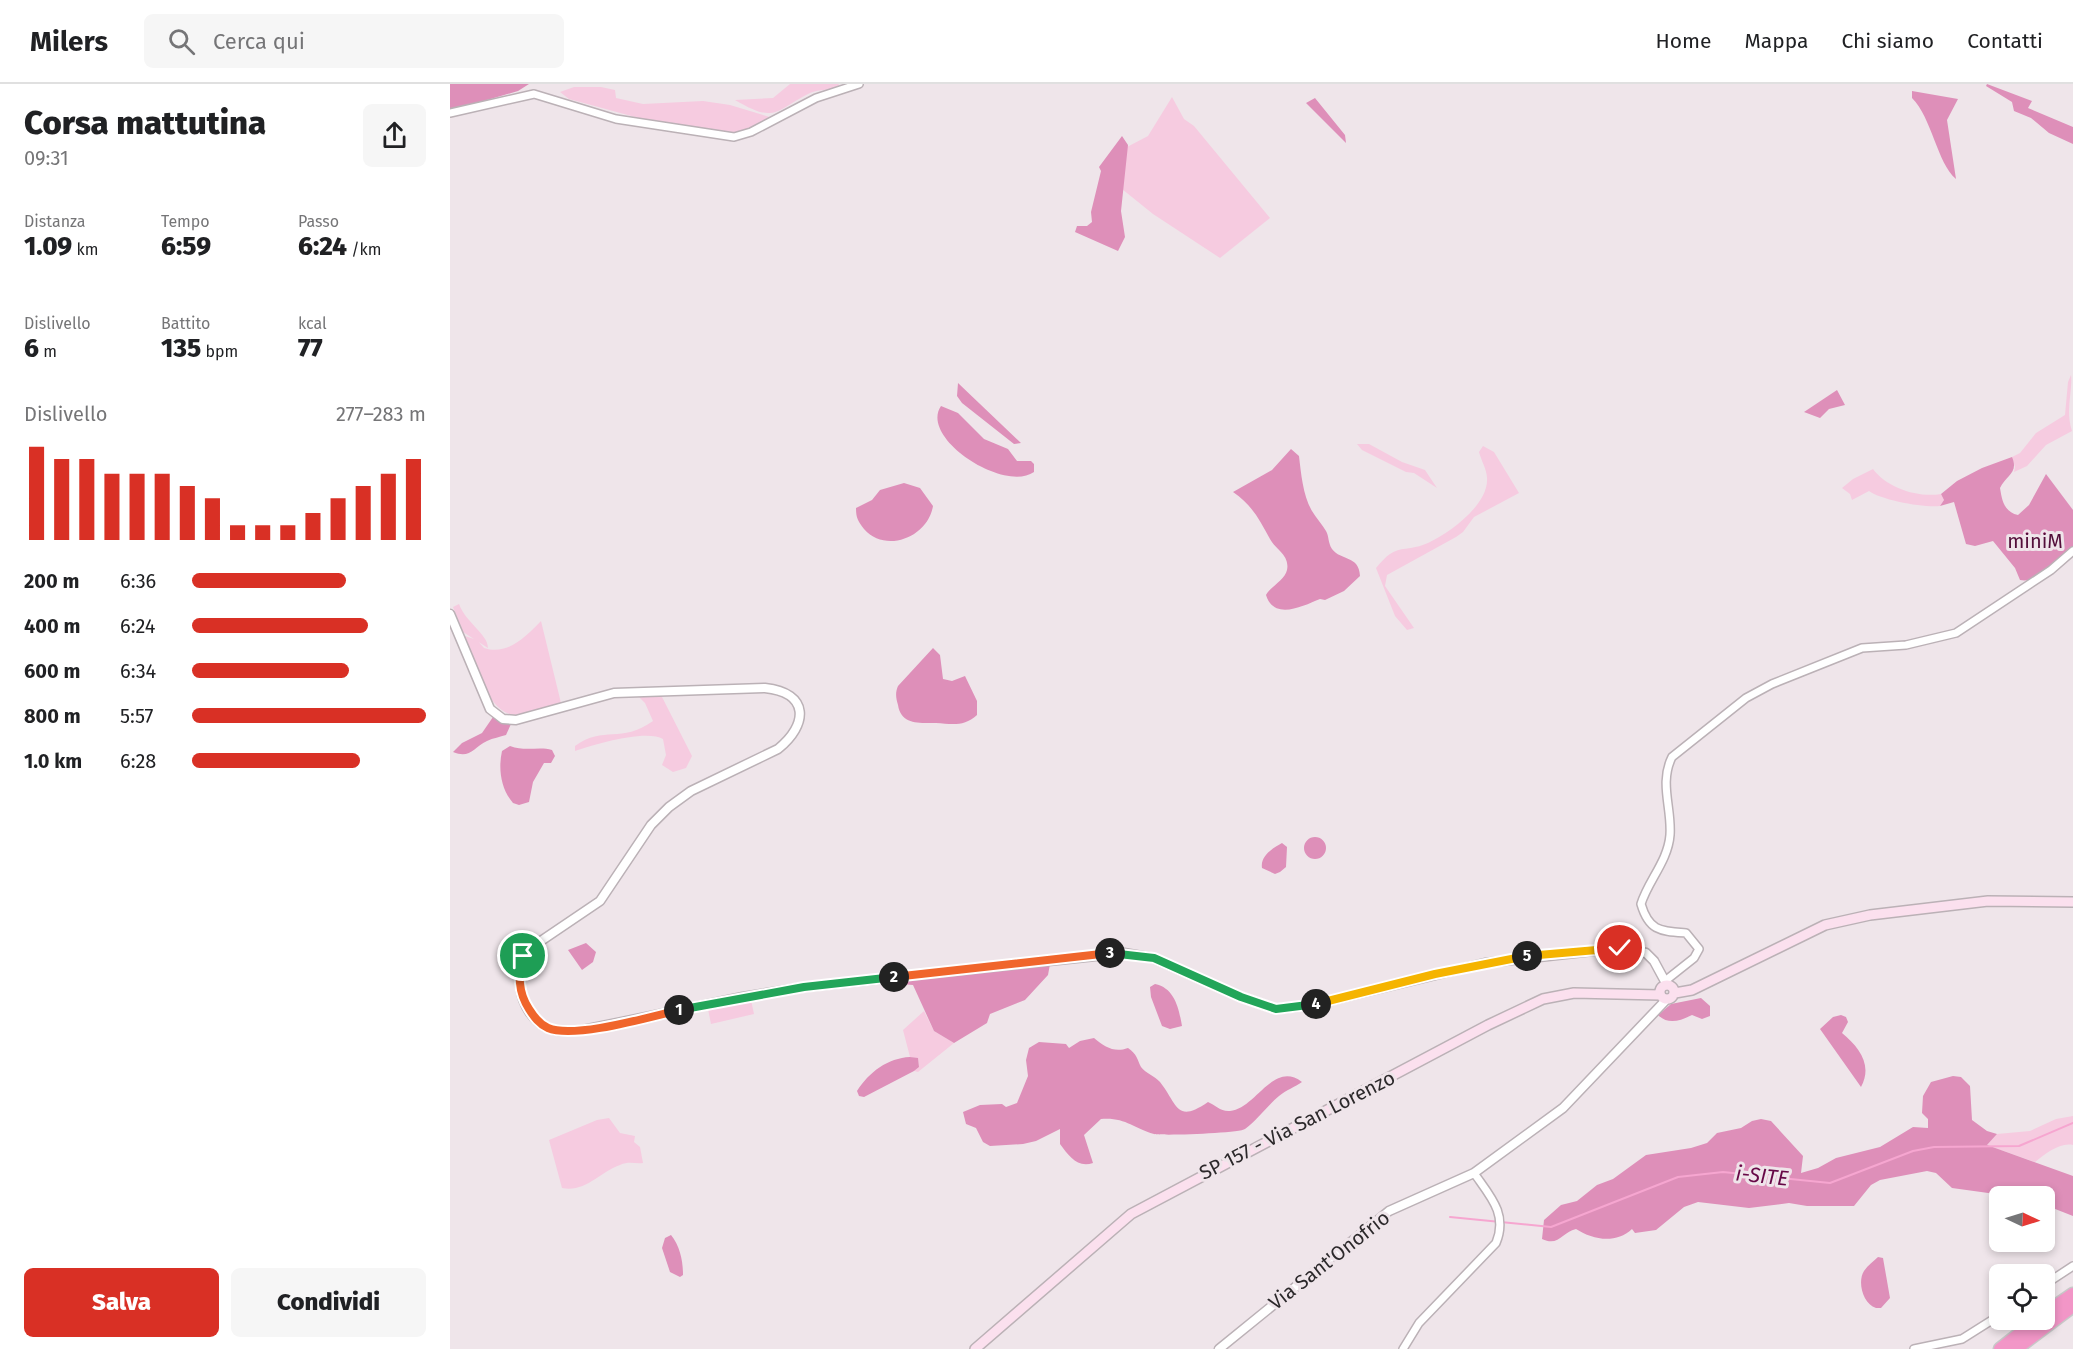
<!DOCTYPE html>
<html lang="it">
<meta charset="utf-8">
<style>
:root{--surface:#fff;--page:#f6f6f6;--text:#202124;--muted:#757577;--line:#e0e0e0;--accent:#d93025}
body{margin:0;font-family:"Fira Sans",sans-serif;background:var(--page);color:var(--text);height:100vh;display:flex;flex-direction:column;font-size:22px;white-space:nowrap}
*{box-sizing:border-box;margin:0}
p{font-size:20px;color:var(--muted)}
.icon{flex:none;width:33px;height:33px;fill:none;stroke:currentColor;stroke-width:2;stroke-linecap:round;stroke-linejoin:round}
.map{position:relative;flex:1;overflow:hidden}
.details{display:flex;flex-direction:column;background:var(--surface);width:450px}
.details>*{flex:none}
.needle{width:39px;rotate:94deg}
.controls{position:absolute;left:1539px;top:1102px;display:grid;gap:12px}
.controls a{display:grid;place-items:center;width:66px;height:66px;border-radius:9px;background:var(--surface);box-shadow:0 3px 9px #0003;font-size:30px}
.pin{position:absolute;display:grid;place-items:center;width:51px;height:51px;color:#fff;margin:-26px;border:3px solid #fff;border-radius:50%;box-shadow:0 2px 6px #0007}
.km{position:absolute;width:30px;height:30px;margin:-15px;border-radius:50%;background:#222;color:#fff;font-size:16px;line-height:30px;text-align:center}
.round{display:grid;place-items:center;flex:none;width:63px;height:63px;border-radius:9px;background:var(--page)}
.head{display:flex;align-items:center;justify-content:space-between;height:102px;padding:0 24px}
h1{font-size:33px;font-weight:800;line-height:45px}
.stats{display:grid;grid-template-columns:repeat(3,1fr);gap:9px;height:102px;padding:6px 24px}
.stats div{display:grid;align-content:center}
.stats b{font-size:26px;font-weight:800}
.stats small{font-size:16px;font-weight:400}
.stats p{font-size:16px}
.chart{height:168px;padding:12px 24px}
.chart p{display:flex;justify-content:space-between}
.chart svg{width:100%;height:108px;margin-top:6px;stroke:var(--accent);stroke-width:6}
.primary-button{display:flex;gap:12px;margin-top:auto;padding:12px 24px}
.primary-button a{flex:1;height:69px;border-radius:9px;background:var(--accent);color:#fff;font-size:24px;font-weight:800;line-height:69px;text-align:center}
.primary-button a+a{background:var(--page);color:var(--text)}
ul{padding:0 24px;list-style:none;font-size:20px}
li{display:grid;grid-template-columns:96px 72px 1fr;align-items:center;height:45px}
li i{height:15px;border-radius:8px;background:var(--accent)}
header{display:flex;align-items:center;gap:36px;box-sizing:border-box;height:84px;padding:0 30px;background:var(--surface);border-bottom:2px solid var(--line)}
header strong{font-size:28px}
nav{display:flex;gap:33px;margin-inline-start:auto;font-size:21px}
.search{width:420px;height:54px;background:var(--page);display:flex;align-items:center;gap:15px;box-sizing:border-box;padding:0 21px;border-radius:9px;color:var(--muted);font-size:22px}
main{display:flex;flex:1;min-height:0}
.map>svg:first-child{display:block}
.green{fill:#f6cbe0}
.forest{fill:#de8fb9}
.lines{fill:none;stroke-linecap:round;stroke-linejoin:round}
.stream{stroke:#f6a6d0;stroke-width:2}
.minor-casing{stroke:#bbb1b6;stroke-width:10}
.tertiary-casing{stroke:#bbb1b6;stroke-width:11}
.secondary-casing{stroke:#bbb1b6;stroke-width:12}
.motorway-casing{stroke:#c8c7c8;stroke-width:15}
.minor{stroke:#fff;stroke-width:7}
.tertiary{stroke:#fff;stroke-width:8}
.secondary{stroke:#fbe0ee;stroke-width:9}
.motorway{stroke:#f296c7;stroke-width:12}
.split-1-casing{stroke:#fff;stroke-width:12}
.split-2-casing{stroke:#fff;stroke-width:12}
.split-3-casing{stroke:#fff;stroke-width:12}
.split-4-casing{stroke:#fff;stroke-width:12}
.split-5-casing{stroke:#fff;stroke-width:12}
.split-6-casing{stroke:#fff;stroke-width:12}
.split-1{stroke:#f0652b;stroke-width:8}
.split-2{stroke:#22a559;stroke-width:8}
.split-3{stroke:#f0652b;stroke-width:8}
.split-4{stroke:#22a559;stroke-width:8}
.split-5{stroke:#f5b400;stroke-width:8}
.split-6{stroke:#f5b400;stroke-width:8}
.labels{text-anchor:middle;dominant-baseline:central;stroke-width:6;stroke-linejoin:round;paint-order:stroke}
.park-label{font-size:20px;fill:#530e3a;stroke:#efe5ea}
.street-label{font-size:20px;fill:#2c292b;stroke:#efe5ea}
.water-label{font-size:21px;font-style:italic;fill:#670847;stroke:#efe5ea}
</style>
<header>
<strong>Milers</strong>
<div class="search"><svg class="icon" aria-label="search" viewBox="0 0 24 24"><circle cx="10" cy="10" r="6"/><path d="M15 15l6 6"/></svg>Cerca qui</div>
<nav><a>Home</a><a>Mappa</a><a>Chi siamo</a><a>Contatti</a></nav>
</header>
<main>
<section class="details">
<div class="head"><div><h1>Corsa mattutina</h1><p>09:31</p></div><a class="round"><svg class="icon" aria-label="share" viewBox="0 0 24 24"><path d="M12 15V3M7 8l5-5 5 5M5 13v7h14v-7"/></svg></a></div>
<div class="stats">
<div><p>Distanza</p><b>1.09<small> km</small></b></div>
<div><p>Tempo</p><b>6:59</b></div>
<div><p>Passo</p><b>6:24<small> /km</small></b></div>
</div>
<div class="stats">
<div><p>Dislivello</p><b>6<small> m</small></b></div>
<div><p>Battito</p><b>135<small> bpm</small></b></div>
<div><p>kcal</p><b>77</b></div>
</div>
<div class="chart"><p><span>Dislivello</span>277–283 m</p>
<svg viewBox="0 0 160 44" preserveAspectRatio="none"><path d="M5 44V6M15 44V11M25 44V11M35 44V17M45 44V17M55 44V17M65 44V22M75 44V27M85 44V38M95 44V38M105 44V38M115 44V33M125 44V27M135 44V22M145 44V17M155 44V11"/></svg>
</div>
<ul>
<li><b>200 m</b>6:36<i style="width:66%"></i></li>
<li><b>400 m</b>6:24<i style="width:75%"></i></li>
<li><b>600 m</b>6:34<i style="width:67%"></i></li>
<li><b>800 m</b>5:57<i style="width:100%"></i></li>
<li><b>1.0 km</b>6:28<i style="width:72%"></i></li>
</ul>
<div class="primary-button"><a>Salva</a><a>Condividi</a></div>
</section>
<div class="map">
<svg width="1623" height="1265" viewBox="0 0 1623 1265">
<rect width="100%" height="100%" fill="#efe5ea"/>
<path class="green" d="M340 0H388L392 3C382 6 369 5 360 9 324 27 326 40 285 16L323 14Z
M124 3H151L165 6 166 14 193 20 253 17 280 21 323 34 297 46 274 50 196 36 119 15 110 8Z
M722 13 734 35 744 42 820 134 770 174 703 130 672 105 677 63 698 52Z
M1621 291C1623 306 1615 326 1622 347L1596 361 1577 382 1564 388 1565 383 1562 373 1570 369 1586 349 1615 331 1618 298Z
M907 360H919L952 378 975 386 987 404 964 389 956 388 912 366Z
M1033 362 1044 368 1069 409 1024 433 1013 448 1006 453 937 491 935 502 964 544 957 546 945 532 926 484C948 457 952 470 978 459 1000 449 1039 420 1037 394 1037 386 1031 376 1029 368Z
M1423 385C1437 404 1468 414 1491 410L1494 416 1490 422C1474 424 1431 416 1419 407L1402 416 1400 410 1392 404 1403 395Z
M9 520C16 539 38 550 38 564L13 548 3 523Z
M91 537 111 619C98 623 84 629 70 631 37 635 25 576 15 552L27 556 34 564C58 572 76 552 91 537Z
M211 611 242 672 236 684 223 688 212 681 216 671 213 655C197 645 144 660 125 667V662C154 641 171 660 203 637L195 619 188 612Z
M301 916 304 930 261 940 258 925Z
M474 927 484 947 504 959 468 988 464 987 469 983 468 975 460 973 453 946Z
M1623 1032V1061C1610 1058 1595 1070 1585 1078L1537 1061 1547 1050 1580 1047 1606 1035Z
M159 1034 170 1049 185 1052 184 1058 190 1063 193 1079C185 1080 179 1077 170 1081 150 1088 135 1109 112 1104L99 1056 147 1036Z"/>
<path class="forest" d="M0 0H79L68 7 0 27Z
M1537 0 1582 17 1578 24 1623 43V60L1599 49 1581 34 1564 27 1562 18 1536 2Z
M1462 7 1508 15 1497 36 1506 95C1487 79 1482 34 1462 14Z
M865 14 895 51 896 59 856 19Z
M672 52 678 61 671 127 675 153 668 167 625 148 627 142H637L642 138 641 128 651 87 649 83Z
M508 299 571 359 564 360 512 319 507 312Z
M1387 306 1395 321 1379 325 1370 334 1354 328Z
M491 322 508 329 534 355 558 365 567 377H581L584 380V388C554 409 469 354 491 322Z
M841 365 849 372C851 389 853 412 862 427 866 434 872 440 876 447 879 452 878 459 882 465 891 477 909 471 910 492L894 507 875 516 870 515C853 522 824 537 816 511 821 502 835 496 837 486 840 471 826 466 820 455 809 435 802 421 783 408L822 386Z
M1562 373C1569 389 1556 391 1550 404 1552 416 1554 428 1568 431L1579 421 1596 390 1623 426V462C1611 475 1589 500 1570 496L1565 484 1543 457 1525 462 1516 460 1504 418 1490 422 1494 416 1491 410 1507 397 1532 384Z
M454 399 470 404 483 422C478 453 436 470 414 445 408 437 406 434 406 424L422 416 430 406Z
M483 564 490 571 493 595 502 597 515 592 527 617V631C514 643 502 640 486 639 469 639 451 641 448 621 446 614 445 609 448 602Z
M43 633 61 640 56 651C50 653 43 654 37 657 23 664 20 675 3 668L12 659 32 649Z
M60 662C76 668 89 662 102 666L105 672 101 679H94L83 698 79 718 69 721 63 719C51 705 48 685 52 667Z
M854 764a11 11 0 1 1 22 0a11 11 0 1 1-22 0Z
M832 759 837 763 836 783 830 788 825 790 812 784C810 772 823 764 832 759Z
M136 859 146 868 143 878 132 886 118 866Z
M600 880 598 891 575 916 540 930 537 939 504 959 484 947 463 901 450 900V895Z
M705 900C725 904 729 925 732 942L720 945 712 942 701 913 700 903Z
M1251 914 1260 922V932L1252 935 1242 931C1230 937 1218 941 1208 931L1221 920Z
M1391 931 1396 933 1398 938 1392 949C1409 963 1423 981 1411 1003L1370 945 1383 933Z
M644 954C655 963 664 969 678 964 687 970 687 975 691 983 695 989 705 992 710 998 728 1021 726 1040 758 1018 765 1021 771 1028 780 1027 806 1025 823 976 852 998 845 1003 836 1006 829 1012 817 1022 807 1036 795 1045 790 1049 714 1052 704 1050 683 1044 675 1033 651 1035L634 1051 643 1079C627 1084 619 1072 610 1060V1045L586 1057 573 1060 540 1062 533 1058 526 1044 516 1040 513 1028 530 1021 552 1020 556 1023 567 1019 578 992 576 976 579 964 589 958 616 960 619 964 630 957Z
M460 973 468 974 469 983 464 987 414 1013 409 1012 407 1007C419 988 438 974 460 973Z
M1503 992 1511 993 1520 1002 1522 1036 1537 1047 1547 1050 1537 1061 1623 1092V1132L1595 1121 1594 1113 1560 1112 1502 1104 1486 1089 1477 1087 1430 1096 1421 1101 1404 1122H1357L1339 1119 1299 1124 1248 1118 1234 1123 1206 1146 1185 1149 1182 1145C1166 1160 1143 1156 1126 1145 1112 1148 1109 1163 1092 1155L1094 1136 1111 1121 1127 1117 1147 1101 1163 1095 1196 1071 1241 1064 1257 1059 1267 1049 1291 1044 1302 1037 1311 1035 1321 1037 1353 1072 1351 1089 1368 1084 1386 1074 1430 1063 1463 1043 1478 1044V1035L1472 1029 1473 1012 1481 998Z
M221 1151C230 1162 233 1177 233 1191L230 1193 220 1188 212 1164 215 1154Z
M1428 1173 1433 1174 1440 1214 1431 1224H1426C1413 1220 1407 1198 1414 1187 1418 1181 1424 1177 1428 1173Z"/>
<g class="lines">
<path class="stream" d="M1000 1133 1101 1143 1228 1093 1273 1088 1380 1099 1463 1067 1484 1063 1569 1062 1623 1039"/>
<g class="minor-casing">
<path id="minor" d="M0 29 84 10 166 35 284 53 301 48 366 14 409 0
M1215 897 1244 874 1249 865 1236 849C1210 847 1199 847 1191 820 1198 797 1218 777 1220 751 1222 724 1209 699 1222 673L1296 614 1322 600 1412 564 1456 561 1506 549 1601 486 1623 467
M1594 1201 1623 1182
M953 1265 969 1239 1046 1159C1058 1130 1040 1112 1024 1089
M1464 1265 1512 1255 1550 1231"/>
</g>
<g class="tertiary-casing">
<path id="tertiary" d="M0 530 40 625 53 635 66 636 164 609 315 604C360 609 358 641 328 665L241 707 219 723 201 741 150 817 82 863C61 885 68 928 96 943 107 949 120 947 133 946L293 913 355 903 674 869 703 874 791 913 826 925 862 921 1035 879 1170 864 1196 869 1204 877 1217 901
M769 1265 939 1127 1024 1089 1113 1024 1216 916"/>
</g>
<g class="secondary-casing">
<path id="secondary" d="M1210 908a7 7 0 1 1 14 0a7 7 0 1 1-14 0Z
M1225 909 1242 906 1375 841 1420 831 1538 817 1623 818
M525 1265 681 1130 1038 941 1093 915 1124 909 1210 911"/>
</g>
<g class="motorway-casing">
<path id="motorway" d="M1594 1230 1623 1210
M1550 1265 1587 1236
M1566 1265 1623 1222"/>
</g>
<use href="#minor" class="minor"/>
<use href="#tertiary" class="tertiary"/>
<use href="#secondary" class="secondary"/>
<use href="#motorway" class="motorway"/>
</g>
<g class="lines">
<g class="split-1-casing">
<path id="split-1" d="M73 872C68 891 68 908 79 925 84 933 89 940 98 944 124 955 199 933 229 926"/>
</g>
<g class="split-2-casing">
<path id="split-2" d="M229 926 354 903 444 893"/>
</g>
<g class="split-3-casing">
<path id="split-3" d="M444 893 660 869"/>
</g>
<g class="split-4-casing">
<path id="split-4" d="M660 869 704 874 791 913 826 925 866 920"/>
</g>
<g class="split-5-casing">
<path id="split-5" d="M866 920 985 890 1077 872"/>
</g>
<g class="split-6-casing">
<path id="split-6" d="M1077 872 1170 864"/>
</g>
<use href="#split-1" class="split-1"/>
<use href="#split-2" class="split-2"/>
<use href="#split-3" class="split-3"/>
<use href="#split-4" class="split-4"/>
<use href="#split-5" class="split-5"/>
<use href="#split-6" class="split-6"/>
</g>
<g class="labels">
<g class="park-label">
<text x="1585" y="457">miniM</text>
</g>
<g class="street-label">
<text transform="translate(847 1041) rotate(-27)">SP 157 - Via San Lorenzo</text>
<text transform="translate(879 1176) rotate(-38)">Via Sant'Onofrio</text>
</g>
<g class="water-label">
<text transform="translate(1312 1092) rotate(6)">i-SITE</text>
</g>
</g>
</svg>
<div class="controls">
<a><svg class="needle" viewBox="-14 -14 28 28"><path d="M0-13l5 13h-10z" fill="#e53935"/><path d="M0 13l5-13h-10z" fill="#757577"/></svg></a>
<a><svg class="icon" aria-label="locate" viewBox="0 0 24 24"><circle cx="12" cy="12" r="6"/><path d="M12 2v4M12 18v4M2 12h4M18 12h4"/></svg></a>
</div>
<div class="pin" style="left:73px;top:872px;background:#1e9e55"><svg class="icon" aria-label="arrive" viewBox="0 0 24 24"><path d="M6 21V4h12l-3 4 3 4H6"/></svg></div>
<div class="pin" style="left:1170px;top:864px;background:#d93025"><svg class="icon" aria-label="check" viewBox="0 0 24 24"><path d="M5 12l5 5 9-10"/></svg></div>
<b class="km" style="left:229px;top:926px">1</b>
<b class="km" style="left:444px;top:893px">2</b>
<b class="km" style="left:660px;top:869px">3</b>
<b class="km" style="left:866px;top:920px">4</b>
<b class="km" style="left:1077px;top:872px">5</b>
</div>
</main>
